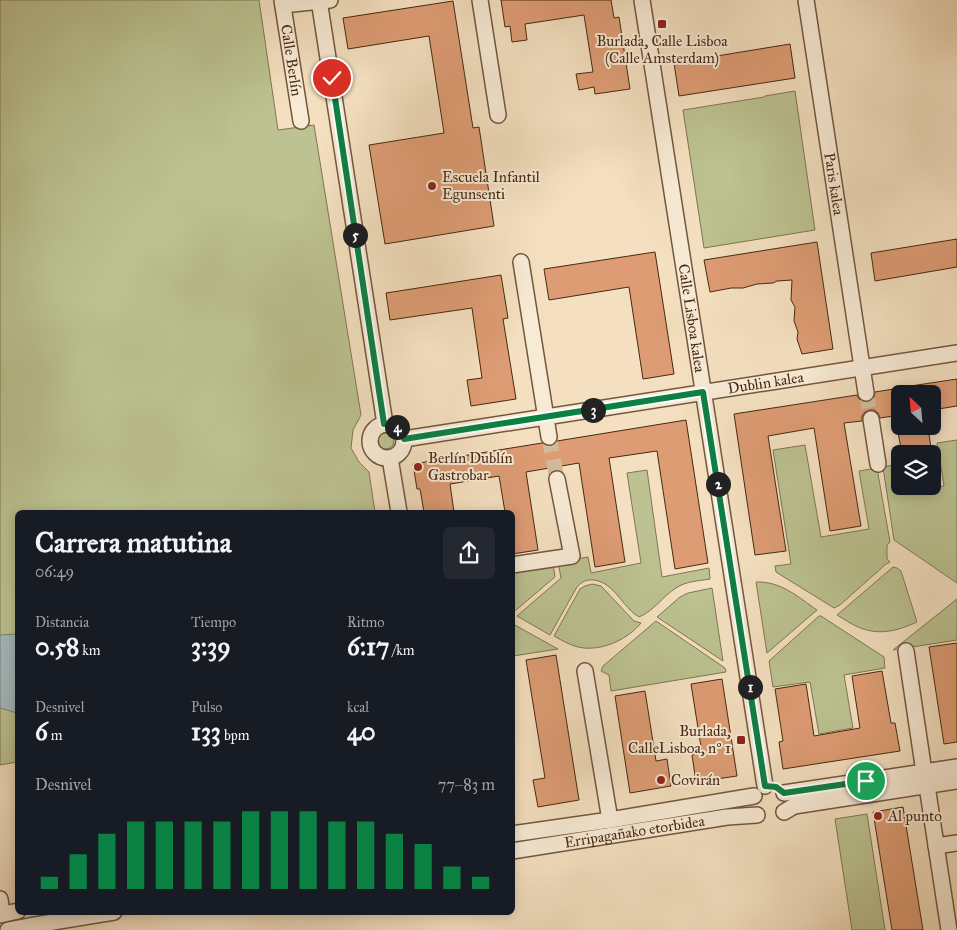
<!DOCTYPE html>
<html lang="es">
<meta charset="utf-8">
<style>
:root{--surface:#171b24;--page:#242831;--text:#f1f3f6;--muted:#9ea1a6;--accent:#0b8043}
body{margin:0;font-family:"IM FELL Great Primer",serif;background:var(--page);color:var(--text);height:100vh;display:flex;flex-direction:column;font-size:19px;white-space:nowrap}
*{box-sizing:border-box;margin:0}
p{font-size:16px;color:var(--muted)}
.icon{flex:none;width:28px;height:28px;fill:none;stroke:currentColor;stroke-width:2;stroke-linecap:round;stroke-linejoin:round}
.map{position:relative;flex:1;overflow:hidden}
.drawer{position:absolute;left:15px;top:510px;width:500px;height:405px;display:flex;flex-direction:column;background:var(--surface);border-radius:8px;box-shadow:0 2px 12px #0003}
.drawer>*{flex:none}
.needle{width:32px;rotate:334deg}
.tools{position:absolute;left:891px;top:385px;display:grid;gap:10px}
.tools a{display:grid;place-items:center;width:50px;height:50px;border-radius:8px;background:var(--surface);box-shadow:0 2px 12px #0003;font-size:25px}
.pin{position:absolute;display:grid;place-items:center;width:42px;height:42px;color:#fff;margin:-21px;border:2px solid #fff;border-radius:50%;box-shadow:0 1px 5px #0007}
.km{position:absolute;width:25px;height:25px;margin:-12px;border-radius:50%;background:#222;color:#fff;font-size:14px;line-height:25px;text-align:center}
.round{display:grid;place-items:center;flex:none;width:52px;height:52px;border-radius:8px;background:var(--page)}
.summary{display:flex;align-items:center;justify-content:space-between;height:85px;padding:0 20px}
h1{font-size:28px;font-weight:700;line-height:38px}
.metrics{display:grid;grid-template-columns:repeat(3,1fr);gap:8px;height:85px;padding:5px 20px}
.metrics div{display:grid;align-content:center}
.metrics b{font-size:25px;font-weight:700}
.metrics small{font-size:14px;font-weight:400}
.metrics p{font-size:14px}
.chart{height:140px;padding:10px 20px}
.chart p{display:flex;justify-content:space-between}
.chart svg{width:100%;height:90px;margin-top:5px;stroke:var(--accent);stroke-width:6}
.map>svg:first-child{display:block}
.green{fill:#bcc291;stroke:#817651}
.water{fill:#a2babe;stroke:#7d8079}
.building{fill:#de9c74;stroke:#462911}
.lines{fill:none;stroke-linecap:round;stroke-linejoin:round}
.minor-tunnel{stroke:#d1bb9d;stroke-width:15;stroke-dasharray:15 8;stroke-linecap:butt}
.minor-casing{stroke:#72573d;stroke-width:18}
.minor{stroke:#f8ebd6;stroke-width:15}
.route-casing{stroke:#fff;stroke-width:10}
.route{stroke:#0b8043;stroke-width:6}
.poi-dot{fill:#8f2418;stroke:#f8ebd6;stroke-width:2}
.labels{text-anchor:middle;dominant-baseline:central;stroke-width:4;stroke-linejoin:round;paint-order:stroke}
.poi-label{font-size:15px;fill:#462911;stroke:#f8ebd6;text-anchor:start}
.street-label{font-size:15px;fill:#462911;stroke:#f8ebd6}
</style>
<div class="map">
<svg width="957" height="930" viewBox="0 0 957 930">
<rect width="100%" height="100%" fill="#f4e0c0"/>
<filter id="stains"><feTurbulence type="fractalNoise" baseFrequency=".004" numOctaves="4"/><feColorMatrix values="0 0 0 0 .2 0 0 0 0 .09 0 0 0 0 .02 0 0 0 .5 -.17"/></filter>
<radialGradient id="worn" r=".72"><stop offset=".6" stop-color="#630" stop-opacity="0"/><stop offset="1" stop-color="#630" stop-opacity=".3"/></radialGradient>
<path class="green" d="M0 0H259L278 130 314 125 361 415 353 430 351 448 359 462 369 472 375 512H18L17 762 0 765Z
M795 91 815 230 704 248 683 110 764 97 765 96Z
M378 441a8 8 0 1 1 16 0a8 8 0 1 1-16 0Z
M957 440V583L894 540 883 467 894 465 899 492 944 486 937 443Z
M805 445 821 537 869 529 859 471 877 468 890 542 887 545V559L890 562 886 564 840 605 834 608 776 572 775 566 791 564 773 450Z
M647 470 662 577 709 568 710 579C699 581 686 581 676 588 663 596 654 611 639 617 622 607 615 583 594 580 587 579 581 582 577 587L550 635 517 616 561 578 558 562 588 557 591 573 641 563 627 473Z
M553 563 555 577 516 610 513 609V569Z
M893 567 897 568 901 571 917 622C897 631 879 636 858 627 851 624 844 619 837 615Z
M756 582C781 581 798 597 817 610L767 653Z
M592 584 601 586 634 621 641 623C628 639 604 650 584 648 573 647 563 641 554 636L580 589 585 586Z
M712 588 723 661 657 617 680 597 688 593Z
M957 599V640L893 650Z
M819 616H821L884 657 885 668 844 675 853 728 819 734 810 682 773 687 769 661Z
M656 621 725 668 726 672 611 691 609 675 601 671 603 666Z
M513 624 558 649 513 656Z
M867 814 885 930H852L835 819Z"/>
<path class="water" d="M17 634H18L17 713 0 708V635Z"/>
<path class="building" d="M501 0H611L614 18 619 17 630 89 595 94 594 87 579 90 576 74 593 72 584 15 525 24 527 40 512 42 510 26 505 27Z
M453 1 473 128 479 127 494 226 385 244 369 145 444 133 429 36 348 49 343 18Z
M790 44 795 78 679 96 674 63Z
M957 239V267L875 281 871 253Z
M817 242 833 349 802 354 797 339 798 332 794 321 795 307 791 300 792 280 777 281 773 283 757 284 743 288H731L710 292 704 260Z
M655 252 674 374 643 379 629 287 549 300 544 269Z
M501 275 508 318 503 319 516 399 471 406 467 380 482 378 472 308 390 320 386 293Z
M957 379V406L932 410V394H904V387Z
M900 388V415L880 418 878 413 874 410H870L865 412 862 416V421L844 423 861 526 830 531 814 428 768 436 786 551 755 555 734 414 857 395 859 399 862 402H868L871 401 874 397 875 392Z
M686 420 708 563 675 569 657 451 609 458 625 562 595 567 579 463 526 472 538 550 512 554V512H505L499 476 450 484 454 512H424L420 489H417L413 464 542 443 546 446H550L554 445 557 441Z
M928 428 932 454H902L898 432Z
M957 643V742L944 744 929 647Z
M556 655 579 800 538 807 533 780 545 778 526 660Z
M882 671 891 723H895L900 751 783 769 779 742 783 741 775 689 806 684 814 736 860 728 852 676Z
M722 679 737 776 696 782 692 755 702 753 691 684Z
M645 691 656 761 667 759 671 786 630 793 615 696Z
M903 807 923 930H892L873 812Z"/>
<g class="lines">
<path class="minor-tunnel" d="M866 393 871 419
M549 437 557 479"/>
<g class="minor-casing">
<g id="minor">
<path id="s1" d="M282 0 301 121"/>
<path d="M319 0 385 424"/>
<path d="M480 0 498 115"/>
<path id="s2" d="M642 0 765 786"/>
<path id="s3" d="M806 0 866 393"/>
<path d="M283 5 330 0"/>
<path d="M521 262 549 437"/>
<path d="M871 419 878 464"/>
<circle cx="387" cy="441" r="17"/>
<path id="s4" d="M404 439 957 353"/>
<path d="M390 458 399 512"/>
<path d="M512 565 572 556 557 479"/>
<path d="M906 651 924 772"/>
<path d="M585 671 610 820"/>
<path d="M927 786 949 930"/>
<path d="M784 793 957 767"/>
<path d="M784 812 794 806 957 781"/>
<path d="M512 834 610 820 754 796"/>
<path d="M936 846 957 843"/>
<path id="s5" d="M512 851 727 817 757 815"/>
<path d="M0 899 2 914"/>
<path d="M0 915 18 911"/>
<path d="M8 930 29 926 114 912"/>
</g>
</g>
<use href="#minor" class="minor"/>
</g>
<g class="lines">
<g class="route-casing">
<path id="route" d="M332 78 384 424C395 424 400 429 404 439L703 392 765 786 776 787 784 793 866 781"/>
</g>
<use href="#route" class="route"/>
</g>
<g class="poi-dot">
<rect x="657" y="19" width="10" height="10" rx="2.5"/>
<circle cx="432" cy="186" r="5"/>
<circle cx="418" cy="467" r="5"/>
<rect x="736" y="735" width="10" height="10" rx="2.5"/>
<circle cx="661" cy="780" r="5"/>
<circle cx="878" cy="816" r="5"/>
</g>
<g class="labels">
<g class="poi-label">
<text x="662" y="41" text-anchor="middle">Burlada, Calle Lisboa<tspan x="662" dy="17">(Calle Amsterdam)</tspan></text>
<text x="442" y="177">Escuela Infantil<tspan x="442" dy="17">Egunsenti</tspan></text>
<text x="428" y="458">Berlín Dublín<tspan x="428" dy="17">Gastrobar</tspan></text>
<text x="731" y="731" text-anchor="end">Burlada,<tspan x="731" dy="17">CalleLisboa, nº 1</tspan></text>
<text x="671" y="780">Covirán</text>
<text x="888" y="816">Al punto</text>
</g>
<g class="street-label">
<text stroke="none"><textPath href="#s1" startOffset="61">Calle Berlín</textPath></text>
<text stroke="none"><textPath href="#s3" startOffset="186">Paris kalea</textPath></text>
<text stroke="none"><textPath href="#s2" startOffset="322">Calle Lisboa kalea</textPath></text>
<text stroke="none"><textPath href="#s4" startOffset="366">Dublin kalea</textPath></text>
<text stroke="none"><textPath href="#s5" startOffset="124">Erripagañako etorbidea</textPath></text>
</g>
</g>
<rect width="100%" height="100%" filter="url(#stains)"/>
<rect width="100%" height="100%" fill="url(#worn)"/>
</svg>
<div class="tools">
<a><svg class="needle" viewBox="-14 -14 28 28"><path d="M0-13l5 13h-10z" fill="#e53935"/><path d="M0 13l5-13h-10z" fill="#9ea1a6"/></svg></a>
<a><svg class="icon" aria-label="layers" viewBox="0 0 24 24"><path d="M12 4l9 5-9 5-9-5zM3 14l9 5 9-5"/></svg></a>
</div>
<div class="pin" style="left:866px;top:781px;background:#1e9e55"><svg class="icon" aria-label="arrive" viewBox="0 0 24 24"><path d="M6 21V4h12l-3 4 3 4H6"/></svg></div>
<div class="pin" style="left:332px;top:78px;background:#d93025"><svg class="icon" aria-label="check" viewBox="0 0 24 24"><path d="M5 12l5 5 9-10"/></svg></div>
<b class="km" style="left:750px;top:687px">1</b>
<b class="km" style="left:718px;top:484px">2</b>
<b class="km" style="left:593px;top:410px">3</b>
<b class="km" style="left:397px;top:427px">4</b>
<b class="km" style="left:355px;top:235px">5</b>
<section class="drawer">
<div class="summary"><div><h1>Carrera matutina</h1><p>06:49</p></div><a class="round"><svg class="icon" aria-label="share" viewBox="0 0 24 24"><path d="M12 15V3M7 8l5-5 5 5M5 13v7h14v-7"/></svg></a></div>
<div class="metrics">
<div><p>Distancia</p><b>0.58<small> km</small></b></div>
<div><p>Tiempo</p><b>3:39</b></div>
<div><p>Ritmo</p><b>6:17<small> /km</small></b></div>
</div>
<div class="metrics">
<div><p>Desnivel</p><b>6<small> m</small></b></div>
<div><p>Pulso</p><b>133<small> bpm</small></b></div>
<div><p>kcal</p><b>40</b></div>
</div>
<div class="chart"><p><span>Desnivel</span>77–83 m</p>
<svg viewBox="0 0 160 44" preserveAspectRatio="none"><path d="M5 44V38M15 44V27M25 44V17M35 44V11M45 44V11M55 44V11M65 44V11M75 44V6M85 44V6M95 44V6M105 44V11M115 44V11M125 44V17M135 44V22M145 44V33M155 44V38"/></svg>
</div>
</section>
</div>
